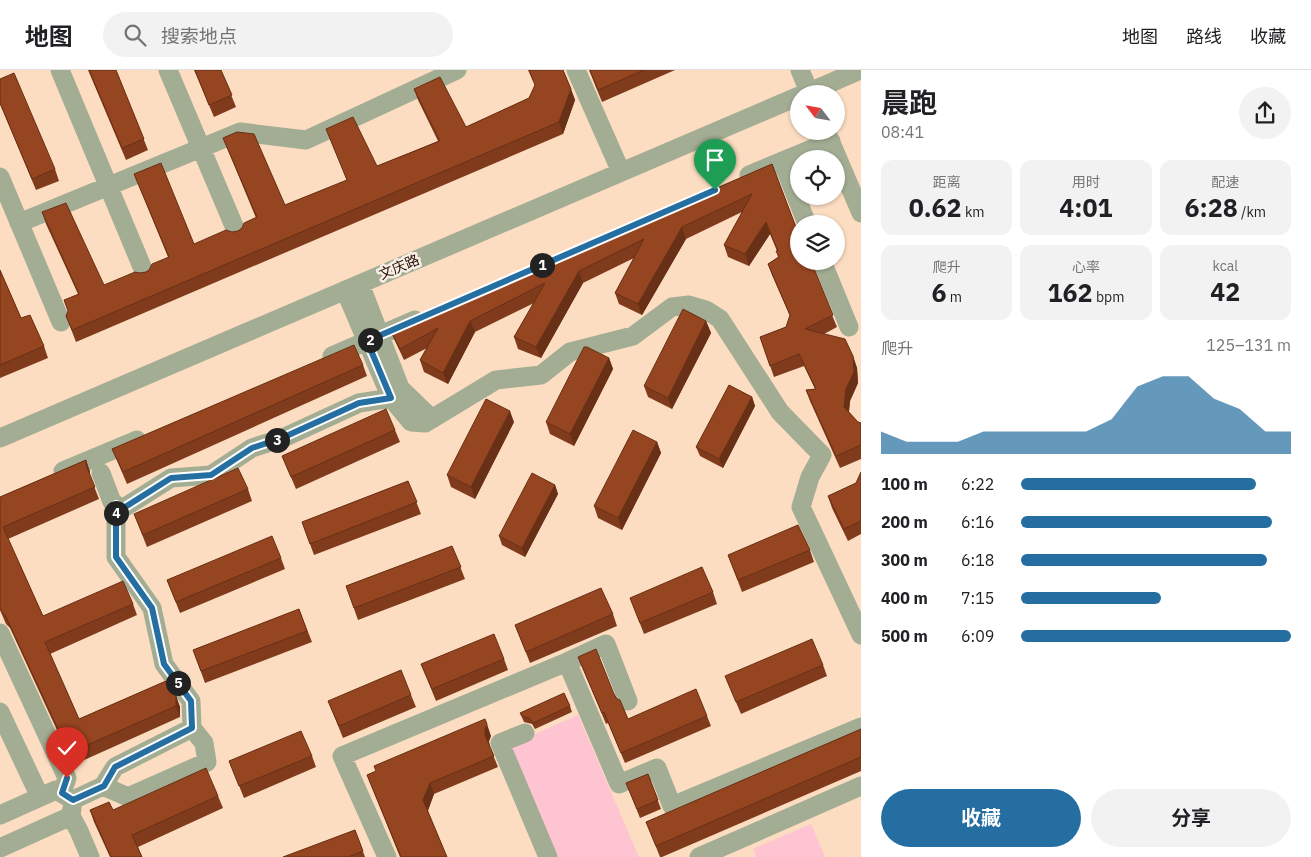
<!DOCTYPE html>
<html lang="zh">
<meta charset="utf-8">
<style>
:root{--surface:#fff;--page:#f2f2f2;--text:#202124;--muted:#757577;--line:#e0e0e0;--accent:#246ea1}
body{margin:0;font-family:"IBM Plex Sans","Noto Sans SC",sans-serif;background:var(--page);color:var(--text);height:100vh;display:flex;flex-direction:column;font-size:19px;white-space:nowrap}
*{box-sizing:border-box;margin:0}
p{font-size:16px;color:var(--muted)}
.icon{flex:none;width:28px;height:28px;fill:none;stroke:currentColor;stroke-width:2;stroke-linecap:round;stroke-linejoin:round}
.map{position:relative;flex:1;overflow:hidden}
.details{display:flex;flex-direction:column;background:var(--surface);width:450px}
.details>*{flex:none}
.needle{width:32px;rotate:301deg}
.buttons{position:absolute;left:790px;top:15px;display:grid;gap:10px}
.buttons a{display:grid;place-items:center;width:55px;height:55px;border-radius:50%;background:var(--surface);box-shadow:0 1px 4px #0004;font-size:25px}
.pin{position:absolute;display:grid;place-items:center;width:42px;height:42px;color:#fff;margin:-51px -21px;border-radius:50% 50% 50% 0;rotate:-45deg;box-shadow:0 0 5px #0007}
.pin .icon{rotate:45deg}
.km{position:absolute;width:25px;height:25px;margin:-12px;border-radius:50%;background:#222;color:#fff;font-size:14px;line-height:25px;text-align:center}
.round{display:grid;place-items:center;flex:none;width:52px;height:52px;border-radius:26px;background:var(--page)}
.overview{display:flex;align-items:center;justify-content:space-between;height:85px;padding:0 20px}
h1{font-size:28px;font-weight:700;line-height:38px}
.figures{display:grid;grid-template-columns:repeat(3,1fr);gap:8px;height:85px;padding:5px 20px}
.figures div{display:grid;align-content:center;border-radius:12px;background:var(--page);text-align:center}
.figures b{font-size:25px;font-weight:700}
.figures small{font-size:14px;font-weight:400}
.figures p{font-size:14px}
.chart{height:140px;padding:10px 20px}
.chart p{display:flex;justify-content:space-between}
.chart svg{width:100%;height:90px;margin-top:5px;fill:var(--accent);opacity:.7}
.action{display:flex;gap:10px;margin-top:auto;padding:10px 20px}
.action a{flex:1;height:58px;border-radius:30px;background:var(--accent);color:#fff;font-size:20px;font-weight:700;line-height:58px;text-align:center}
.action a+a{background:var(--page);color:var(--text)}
ul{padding:0 20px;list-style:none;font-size:16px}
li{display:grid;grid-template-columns:80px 60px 1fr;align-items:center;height:38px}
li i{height:12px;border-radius:6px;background:var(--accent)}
header{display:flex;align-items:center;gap:30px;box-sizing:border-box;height:70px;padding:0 25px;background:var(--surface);border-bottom:1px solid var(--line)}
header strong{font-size:24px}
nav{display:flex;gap:28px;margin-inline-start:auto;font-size:18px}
.search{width:350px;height:45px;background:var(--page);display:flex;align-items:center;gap:12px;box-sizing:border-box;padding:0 18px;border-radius:28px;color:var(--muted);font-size:19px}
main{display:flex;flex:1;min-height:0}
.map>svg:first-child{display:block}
.green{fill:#fec4d1}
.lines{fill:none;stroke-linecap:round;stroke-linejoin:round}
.minor{stroke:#a3ad93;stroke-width:19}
.wall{fill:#803b1c}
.shaded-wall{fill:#683016}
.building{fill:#954520;stroke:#683016}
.route-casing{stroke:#fff;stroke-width:10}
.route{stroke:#246ea1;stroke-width:6}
.labels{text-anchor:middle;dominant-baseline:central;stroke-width:5;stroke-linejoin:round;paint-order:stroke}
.street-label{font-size:14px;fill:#221101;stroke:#f9eee5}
</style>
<header>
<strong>地图</strong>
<div class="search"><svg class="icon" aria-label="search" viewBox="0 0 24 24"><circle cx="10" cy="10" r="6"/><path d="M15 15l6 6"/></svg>搜索地点</div>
<nav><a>地图</a><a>路线</a><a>收藏</a></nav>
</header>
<main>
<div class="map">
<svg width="861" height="787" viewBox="0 0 861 787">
<rect width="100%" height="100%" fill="#fcddc1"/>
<path class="green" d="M578 645 639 787H556L508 676Z
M811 754 825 787H756L753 779Z"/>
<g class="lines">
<path class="minor" d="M60 0 145 204
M168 0 237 163
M576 0 621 102
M800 0 810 24
M805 24 860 0
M826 61 861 143
M782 91 807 154
M749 105 831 71
M0 107 61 252
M19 153 240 62 306 70 457 0
M822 191 849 257
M360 214 400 318 432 349
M332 286 415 250
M391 328 411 352 425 353 496 310 541 305 570 282 633 266 672 237 689 235 706 240 720 249 780 342 822 385 810 407 801 437 861 565
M0 368 799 26
M63 401 137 370
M101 403 112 432 122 439 171 408 211 405 252 378 283 368 359 333 391 328 345 220
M0 563 67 708 62 723
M567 592 606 574 628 631
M0 642 40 727
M525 663 500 673 548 787
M103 716 128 727 207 692 204 673 192 658
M0 745 56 720 73 730 103 716 115 697 192 658 191 631 164 594 152 538 116 487V435
M71 746 79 761 90 787
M0 778 71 746 73 730
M387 787 342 686 567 592 619 714 657 698 672 736 861 657
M699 787 861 716"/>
</g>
<path class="wall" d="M88 0H116L148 80 126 90Z
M194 0H221L236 37 214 47Z
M528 0H563L575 30 563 64 76 272 66 246 78 224 46 154 42 142 104 215 140 203 146 202 168 187 134 104 194 174 238 161 256 148 223 68 285 135 347 110 326 59 377 96 438 71 418 30 414 19 466 57 529 28 535 15Z
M589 0H675L602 32Z
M0 9 55 99 59 111 36 120 0 34Z
M772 94 799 165 837 257 824 264 853 286 857 298 858 313 850 331 849 342 858 352 861 353V389L840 398 810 331 806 320 815 319 804 296 774 307 760 267 786 257 790 246 772 205 768 194 778 187 777 181 770 164 749 196 728 187 724 175 742 142 686 169 642 245 619 234 615 223 634 188 583 213 541 288 518 279 514 267 534 233 475 262 448 314 424 302 420 290 427 278 404 290 395 271 390 260Z
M0 200 21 248 44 276 48 288 0 308Z
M706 251 711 263 672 339 648 327 644 316Z
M609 288 613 299 574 376 550 364 546 352Z
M363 295 367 306 127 414 112 379Z
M752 327 755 336 723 398 700 386 696 377Z
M514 352 475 429 451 417 447 405Z
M395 360 400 372 296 419 282 386Z
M657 372 661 383 622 460 598 448 594 436Z
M86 390 90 402V406L99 429 8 469 43 546 133 534 137 545 50 584 79 649 166 611 180 637V647L73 695 10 558 6 554 0 540V427Z
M861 402V464L848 471 832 438 828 426 856 413Z
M408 411 421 444 314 485 302 452Z
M555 415 558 424 525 487 502 475 499 466Z
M248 419 252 431 147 477 134 444Z
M452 476 465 509 358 550 346 516Z
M810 480 814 492 742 522 728 485Z
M281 488 285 499 180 543 167 510Z
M713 522 717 534 644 564 630 528Z
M299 539 312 572 205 613 193 580Z
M613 544 617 556 530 593 515 555Z
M578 587 614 624 628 649 707 646 711 656 625 693 608 653 606 654Z
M504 589 508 600 436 631 421 594Z
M823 595 827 606 741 644 725 606Z
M411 625 416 637 343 668 328 631Z
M570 636 572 642 535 659 532 654 524 652 520 643Z
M861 659V701L662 787H660L646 752Z
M491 666 489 671V675L498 697 434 724 428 741 447 787H400L367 705Z
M312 686 316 697 244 728 229 691Z
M648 704 661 739 640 748 626 713Z
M218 726 223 738 138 777 142 787H110L94 752 90 740H113Z
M355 760 365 787H283Z"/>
<path class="shaded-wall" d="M571 19 575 30 563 64 559 52Z
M766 152 770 164 749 196 745 184Z
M682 157 686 169 642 245 638 234Z
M579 201 583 213 541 288 536 277Z
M470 251 475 262 448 314 443 303Z
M706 251 711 263 672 339 668 328Z
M853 286 857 298 858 313 850 331 848 349 844 337 846 319Z
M609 288 613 299 574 376 570 364Z
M752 327 755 336 723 398 719 389Z
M510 341 514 352 475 429 471 417Z
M657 372 661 383 622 460 618 448Z
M86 390 90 402V407L86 395Z
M555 415 558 424 525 487 522 478Z
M176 625 180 637V647L176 636Z
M487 654 491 666 489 671 490 677 485 665V659Z
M430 713 434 724 427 742 423 730Z"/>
<path class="building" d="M89 0H116L144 69 122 78Z
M195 0H221L232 25 209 35Z
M529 0H563L571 19 559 52 72 260 66 246 68 241 64 230 79 224 42 142 66 133 104 215 135 202 140 203 146 202 149 200 152 194 169 187 134 104 161 93 194 174 226 160 232 162 238 161 242 158 244 153 257 147 223 68 237 62 254 64 285 135 347 110 326 59 353 47 377 96 440 71 414 19 440 7 466 57 529 28 535 15Z
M590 0H644L598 20Z
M14 3 55 99 32 109 0 33V9Z
M772 94 799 165V191H811L833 245 805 259 845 269 853 286 854 302 846 319 844 337 858 352 861 353V375L836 386 806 320 816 319 799 284 770 296 760 267 786 257 790 245 768 194 779 187 776 181H778L766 152 745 184 724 175 752 124 682 157 638 234 615 223 644 169 579 201 536 277 514 267 545 213 470 251 443 303 420 290 438 258 400 279 390 260Z
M0 200 21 248 30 245 44 276 0 295Z
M683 239 706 251 668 328 644 316Z
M354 275 363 295 123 402 112 379Z
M584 277H587L609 288 570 364 546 352Z
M729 315 752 327 719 389 696 377Z
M486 329 510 341 471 417 447 405Z
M386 339 395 360 291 407 282 386Z
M633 360 657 372 618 448 594 436Z
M86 390V395L95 417 3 457 43 546 123 511 133 534 45 572 79 649 166 611 176 625V636L69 683 6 547 2 542 0 538V427Z
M238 398 248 419 143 465 134 444Z
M861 402V451L844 459 828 426 856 413Z
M532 403 555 415 522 478 499 466Z
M408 411 417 432 310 474 302 452Z
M798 455 810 480 738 510 728 485Z
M272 466 281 488 176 532 167 510Z
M452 476 461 497 354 538 346 516Z
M702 497 713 522 640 553 630 528Z
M601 518 613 544 526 582 515 555Z
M299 539 307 561 201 601 193 580Z
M494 564 504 589 432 619 421 594Z
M812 569 823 595 736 632 725 606Z
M596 579 614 624 617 629 620 630 628 649 696 619 707 646 621 683 604 642 602 643 578 587Z
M401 600 411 625 339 656 328 631Z
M564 623 570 636 533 653 529 648 522 646 520 643Z
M485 649 487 654 485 659V665L494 686 430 713 423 730 447 787H401L367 705 376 701 374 696Z
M861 659V687L656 776 646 752Z
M301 661 312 686 239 716 229 691Z
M206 698 218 726 132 765 142 787H111L90 740 109 732 113 740Z
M648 704 658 730 637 739 626 713Z
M355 760 363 781 348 787H283Z"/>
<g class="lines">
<g class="route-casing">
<path id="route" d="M67 708 62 723 73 730 104 716 115 697 192 658 191 631 164 594 152 538 116 487V435L122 439 171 408 211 405 252 378 282 368 359 333 391 328 367 271 715 120"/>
</g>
<use href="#route" class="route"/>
</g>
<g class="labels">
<g class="street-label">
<text transform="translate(399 197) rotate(-23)">文庆路</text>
</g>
</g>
</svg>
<div class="buttons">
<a><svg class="needle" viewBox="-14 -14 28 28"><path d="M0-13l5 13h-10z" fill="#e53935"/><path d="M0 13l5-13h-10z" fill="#757577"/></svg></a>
<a><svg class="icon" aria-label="locate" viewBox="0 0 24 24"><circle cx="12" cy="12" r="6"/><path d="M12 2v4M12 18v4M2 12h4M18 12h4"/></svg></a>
<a><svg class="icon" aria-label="layers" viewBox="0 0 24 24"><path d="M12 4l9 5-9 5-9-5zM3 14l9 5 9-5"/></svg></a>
</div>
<div class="pin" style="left:715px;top:120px;background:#1e9e55"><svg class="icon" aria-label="arrive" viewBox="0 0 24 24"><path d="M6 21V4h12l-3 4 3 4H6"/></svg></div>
<div class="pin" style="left:67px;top:708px;background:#d93025"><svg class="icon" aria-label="check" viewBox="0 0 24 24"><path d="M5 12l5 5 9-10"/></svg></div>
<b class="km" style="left:542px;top:195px">1</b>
<b class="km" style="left:370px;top:270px">2</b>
<b class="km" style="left:277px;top:370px">3</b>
<b class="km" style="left:116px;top:443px">4</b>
<b class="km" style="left:178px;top:613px">5</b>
</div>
<section class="details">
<div class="overview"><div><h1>晨跑</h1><p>08:41</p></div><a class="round"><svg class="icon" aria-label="share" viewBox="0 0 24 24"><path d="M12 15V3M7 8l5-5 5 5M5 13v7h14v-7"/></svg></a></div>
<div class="figures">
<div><p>距离</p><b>0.62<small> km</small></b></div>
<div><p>用时</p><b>4:01</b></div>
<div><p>配速</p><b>6:28<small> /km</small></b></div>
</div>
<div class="figures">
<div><p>爬升</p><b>6<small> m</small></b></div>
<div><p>心率</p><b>162<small> bpm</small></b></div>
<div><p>kcal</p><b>42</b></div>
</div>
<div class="chart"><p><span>爬升</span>125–131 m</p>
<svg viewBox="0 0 160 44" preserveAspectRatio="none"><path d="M0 44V33L10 38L20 38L30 38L40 33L50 33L60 33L70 33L80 33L90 27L100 11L110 6L120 6L130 17L140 22L150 33L160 33V44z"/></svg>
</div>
<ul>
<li><b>100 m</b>6:22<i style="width:87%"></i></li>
<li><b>200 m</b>6:16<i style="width:93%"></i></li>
<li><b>300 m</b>6:18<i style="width:91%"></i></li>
<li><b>400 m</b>7:15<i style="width:52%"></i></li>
<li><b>500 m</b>6:09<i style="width:100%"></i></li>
</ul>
<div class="action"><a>收藏</a><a>分享</a></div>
</section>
</main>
